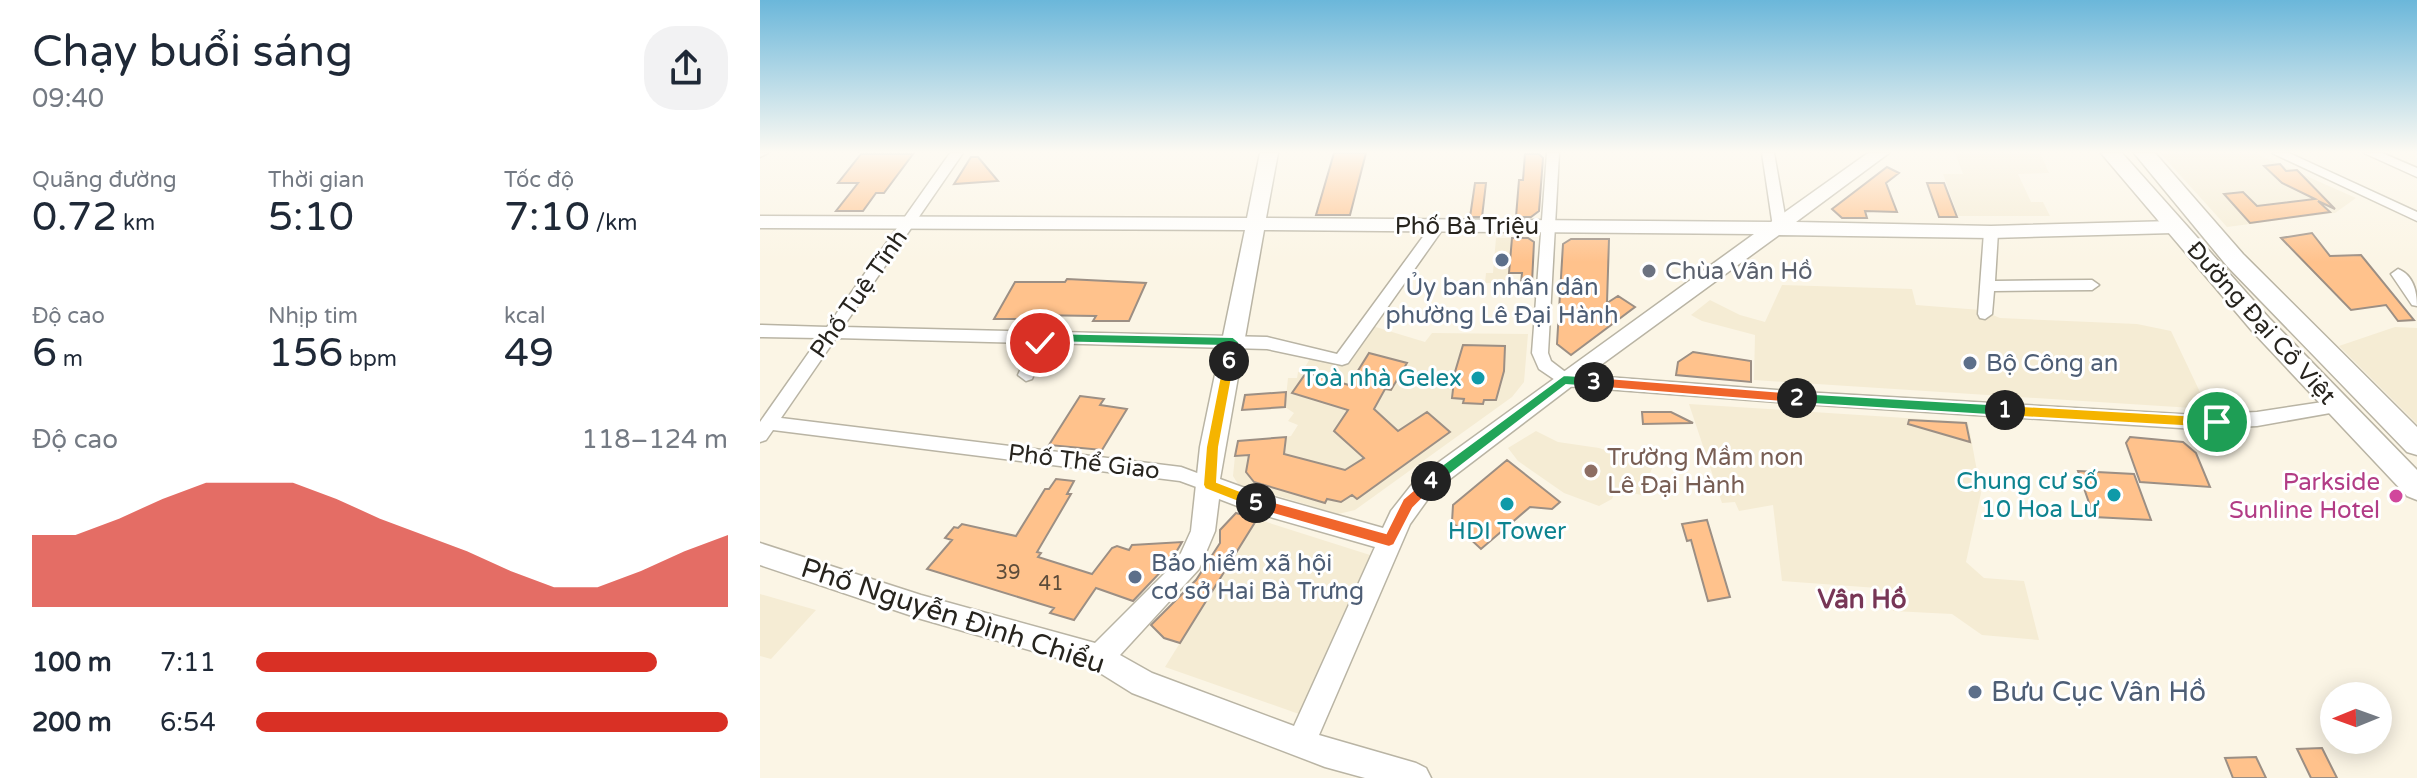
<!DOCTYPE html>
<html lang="vi">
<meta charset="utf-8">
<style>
:root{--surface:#fff;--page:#f2f2f3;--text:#1f2937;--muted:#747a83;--accent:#d93025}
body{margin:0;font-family:"Varela Round",sans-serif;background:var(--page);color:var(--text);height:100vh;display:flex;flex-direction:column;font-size:30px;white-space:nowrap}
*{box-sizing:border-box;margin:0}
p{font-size:26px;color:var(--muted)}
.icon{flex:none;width:44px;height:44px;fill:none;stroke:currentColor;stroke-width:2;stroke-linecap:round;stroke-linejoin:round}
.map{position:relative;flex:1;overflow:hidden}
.sheet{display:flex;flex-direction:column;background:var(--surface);width:760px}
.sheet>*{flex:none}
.needle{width:52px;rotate:269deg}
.tools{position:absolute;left:1560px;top:682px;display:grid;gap:16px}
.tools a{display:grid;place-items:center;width:72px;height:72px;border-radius:50%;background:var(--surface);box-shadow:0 4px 20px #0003;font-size:40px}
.pin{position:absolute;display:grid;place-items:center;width:68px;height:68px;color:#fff;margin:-34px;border:4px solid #fff;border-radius:50%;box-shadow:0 2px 8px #0007}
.km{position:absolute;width:40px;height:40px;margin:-20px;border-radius:50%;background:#222;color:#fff;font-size:22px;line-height:40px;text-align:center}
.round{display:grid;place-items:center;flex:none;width:84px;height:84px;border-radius:32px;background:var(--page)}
.head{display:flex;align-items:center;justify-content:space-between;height:136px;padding:0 32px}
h1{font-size:44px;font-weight:600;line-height:60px}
.metrics{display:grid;grid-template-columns:repeat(3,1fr);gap:12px;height:136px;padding:8px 32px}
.metrics div{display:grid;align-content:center}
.metrics b{font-size:40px;font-weight:600}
.metrics small{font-size:22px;font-weight:400}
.metrics p{font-size:22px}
.chart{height:224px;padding:16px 32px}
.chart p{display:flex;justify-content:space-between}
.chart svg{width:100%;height:144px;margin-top:8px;fill:var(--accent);opacity:.7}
ul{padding:0 32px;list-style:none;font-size:26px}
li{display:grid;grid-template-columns:128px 96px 1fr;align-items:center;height:60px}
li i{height:20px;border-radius:10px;background:var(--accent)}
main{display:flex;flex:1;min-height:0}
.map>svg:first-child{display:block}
.built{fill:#f5ecd4}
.building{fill:#ffc28c;stroke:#9c8f84;stroke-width:2}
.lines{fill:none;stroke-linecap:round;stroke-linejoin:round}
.street-casing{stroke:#b9b4a4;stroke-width:3}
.secondary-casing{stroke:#b9b4a4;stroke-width:3}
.primary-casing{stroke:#b9b4a4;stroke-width:3}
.street{fill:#fff;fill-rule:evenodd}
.secondary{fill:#fff;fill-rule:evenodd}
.primary{fill:#fff;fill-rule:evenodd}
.split-1{fill:#f5b400;stroke:#fff;stroke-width:2}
.split-2{fill:#22a559;stroke:#fff;stroke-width:2}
.split-3{fill:#f0652b;stroke:#fff;stroke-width:2}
.split-4{fill:#22a559;stroke:#fff;stroke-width:2}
.split-5{fill:#f0652b;stroke:#fff;stroke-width:2}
.split-6{fill:#f5b400;stroke:#fff;stroke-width:2}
.split-7{fill:#22a559;stroke:#fff;stroke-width:2}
.service-dot{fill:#5c6f8a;stroke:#fff;stroke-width:3}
.worship-dot{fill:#6b7280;stroke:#fff;stroke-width:3}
.culture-dot{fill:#0f9aa8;stroke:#fff;stroke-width:3}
.education-dot{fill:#8d6e63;stroke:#fff;stroke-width:3}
.hotel-dot{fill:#d1479c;stroke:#fff;stroke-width:3}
.labels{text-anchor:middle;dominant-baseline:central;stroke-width:6;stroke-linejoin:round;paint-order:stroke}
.number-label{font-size:20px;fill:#5d4c3a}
.street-label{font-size:24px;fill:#27241e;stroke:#fff}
.worship-label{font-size:24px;fill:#5b616d;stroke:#fff;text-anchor:start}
.service-label{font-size:24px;fill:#4e5e75;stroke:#fff;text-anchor:start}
.culture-label{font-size:24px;fill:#0d838f;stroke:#fff;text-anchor:end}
.education-label{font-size:24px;fill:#785e54;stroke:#fff;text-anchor:start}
.hotel-label{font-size:24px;fill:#b23c85;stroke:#fff;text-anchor:end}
.neighbourhood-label{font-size:26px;font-weight:bold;fill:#773656;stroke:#fff}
.near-street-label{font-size:28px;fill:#27241e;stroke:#fff}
.near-service-label{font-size:28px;fill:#4e5e75;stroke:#fff;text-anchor:start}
</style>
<main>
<section class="sheet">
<div class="head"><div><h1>Chạy buổi sáng</h1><p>09:40</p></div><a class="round"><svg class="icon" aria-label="share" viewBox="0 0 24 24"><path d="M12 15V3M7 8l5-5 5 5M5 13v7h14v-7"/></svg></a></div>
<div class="metrics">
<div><p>Quãng đường</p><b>0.72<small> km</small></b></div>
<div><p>Thời gian</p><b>5:10</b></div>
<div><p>Tốc độ</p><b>7:10<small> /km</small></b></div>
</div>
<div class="metrics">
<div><p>Độ cao</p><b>6<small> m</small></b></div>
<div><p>Nhịp tim</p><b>156<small> bpm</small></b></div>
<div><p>kcal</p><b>49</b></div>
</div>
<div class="chart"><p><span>Độ cao</span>118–124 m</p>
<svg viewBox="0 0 160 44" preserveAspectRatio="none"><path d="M0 44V22L10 22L20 17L30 11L40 6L50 6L60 6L70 11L80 17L90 22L100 27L110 33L120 38L130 38L140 33L150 27L160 22V44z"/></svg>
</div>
<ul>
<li><b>100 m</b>7:11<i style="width:85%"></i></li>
<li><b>200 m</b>6:54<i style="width:100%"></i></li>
</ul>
</section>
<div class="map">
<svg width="1657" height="778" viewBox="0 0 1657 778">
<rect width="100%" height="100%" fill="#fbf5e5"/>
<path class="built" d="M1195 153H1280L1289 173 1258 174 1271 202H1283L1290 216H1198L1183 174H1203Z
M1400 153H1494L1596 198 1575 213 1467 227Z
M736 238H752L748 283H725L726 273H733Z
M1022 285 1152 289 1156 305 1221 310 1240 318 1377 324 1411 331 1448 409 994 380 995 335 942 321 931 315 950 300 980 315 1005 322Z
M609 325 665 342 672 333 768 334 764 382 752 397 595 510 578 514 478 484 473 476 475 456 524 451 526 437 531 436 538 425 528 421 534 413 525 407 528 378H537L538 372H542L551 357 581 365Z
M1635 327 1657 328V424L1579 346Z
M929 404 1208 422 1221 493 1206 562 1224 578 1264 581 1279 640 1222 635 1192 614 1133 611 1131 599 1117 588 1022 581 1013 505 979 511 975 502 962 503Z
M776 431 798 442 839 448 893 466 881 495 856 489 852 499 839 506 804 493 758 461 748 448Z
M497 519 610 555 539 714 405 667Z
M0 594 56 610 11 659 0 656Z"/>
<path class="building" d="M574 153H606L590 215H556Z
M101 154H153L124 193H116L103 211H76L98 183H78Z
M765 154H779L783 158 779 211 771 217H756L759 180H763Z
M211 157H218L238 181 194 184Z
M1520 164 1526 171 1537 170 1575 209 1558 201 1570 212 1490 223 1464 194 1483 192 1497 206 1555 199 1522 183 1504 166Z
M1127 167 1139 173 1126 183 1137 212 1105 211 1107 218H1082L1072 209Z
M715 183H726L722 217H710Z
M1167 183H1184L1197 217H1179Z
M1552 233 1570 256 1601 255 1654 320 1638 321 1626 305 1591 310 1521 238Z
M752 238H768L774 242 772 283H761L762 273H749Z
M811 239H849L847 303 858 296 875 307 811 355 797 344 803 244Z
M307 279 386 283 369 321H333L336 316 270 315 268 319H234L255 282H305Z
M703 345 745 346 744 371 736 400H724L723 404 703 403 704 399 692 398 695 372Z
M933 352 991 361V382L916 375 918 362Z
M609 353 647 363 631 390 625 389 614 409 638 431 667 412 690 432 597 499 592 495 581 502 567 499 565 503 494 482 486 472 489 455 475 456 478 441 526 437 524 454 585 470 604 458 574 431 588 410 532 393 546 373 589 385Z
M526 392 525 407 482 410 485 395Z
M320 396 344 399 340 405 367 409 342 450 289 445Z
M882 412H911L933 423 883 424Z
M1149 420 1206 423 1210 442 1148 424Z
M1370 437 1423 442 1436 453 1450 487 1380 482 1366 443Z
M747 460 800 502 792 509 770 507 721 549 692 522 693 505Z
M1318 471 1374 474 1391 520 1334 517Z
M296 479 314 481 307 494H311L277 552 281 553 278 557 332 574 352 548 357 546 369 550 372 545 422 542 411 561 373 601 336 588 314 620 290 613 294 608 167 569 192 540 185 538 194 527 198 528 202 524 256 536 285 489H289Z
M476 513 497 519 420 643 404 638 391 625 436 580 460 543V530Z
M947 520 970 597 948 601 931 540 927 541 922 524Z
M1562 748 1577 778H1551L1537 749Z
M1496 757 1506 778H1473L1465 758Z"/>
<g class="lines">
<g class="street-casing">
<path id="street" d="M0 153H8L0 157Z
M190 153H203L83 327 507 337 577 354 673 223 678 221 685 226 588 363 582 365 507 349 287 343 272 379 266 381 258 375 272 343 76 338 21 418 421 467 456 480 459 485 456 490 450 492 420 481 13 430 6 440 0 442V422L59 338 0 337V325L67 327Z
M787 153H799L788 353 791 361 808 374 1043 392 1436 415 1497 412 1576 400 1582 401 1584 406 1582 411 1576 412 1497 426 1436 429 1043 404 804 386 779 369 772 353Z
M1002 153H1014L1027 227 1020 232 1013 227Z
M1512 153H1529L1657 212V221Z
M1604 153H1622L1657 168V177Z
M1231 227 1238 232 1235 281 1332 280 1339 285 1332 290 1234 291 1232 314 1225 319 1220 318 1218 314 1224 232Z
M1638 269C1653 275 1657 291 1657 306L1652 305 1631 274Z"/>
</g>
<g class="secondary-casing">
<path id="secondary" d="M500 153H518L506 218 1011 222 1108 153H1129L1036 222 1231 226 1413 221 1422 227 1413 233 1231 238 1019 235 812 386 673 492 650 524 559 735 656 763 666 768 671 778H605L565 767 372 693 332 668 161 619 0 565V543L161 595 335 643 407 571 421 553 431 531 440 447 485 230 0 228V216L487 218ZM504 230 994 234 657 478 631 511 623 528 496 492 460 479ZM459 499 493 512 615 547 534 726 392 673 360 655 439 569 455 531Z"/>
</g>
<g class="primary-casing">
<path id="primary" d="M1341 153H1362L1509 318 1657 470V500L1647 496 1492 331Z
M1374 153H1395L1483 254 1657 427V455L1647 452 1467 266Z"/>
</g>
<use href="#street" class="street"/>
<use href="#secondary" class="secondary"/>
<use href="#primary" class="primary"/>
</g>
<linearGradient id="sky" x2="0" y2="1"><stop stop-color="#6bb7da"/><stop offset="0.58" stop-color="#fdfaf3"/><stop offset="1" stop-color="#fdfaf3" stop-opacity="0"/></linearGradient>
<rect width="1657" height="262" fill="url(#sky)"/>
<path class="split-1" d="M1245 405 1457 417 1464 422 1457 428 1245 416 1239 410Z"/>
<path class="split-2" d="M1037 393 1245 405 1252 410 1245 416 1037 403 1031 398Z"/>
<path class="split-3" d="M834 377 1037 393 1044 398 1037 403 834 387 828 382Z"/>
<path class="split-4" d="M804 375 834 377 841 382 834 387 806 385 676 485H666V477Z"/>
<path class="split-5" d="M671 475 678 481 676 485 653 508 634 545 629 547 496 509 488 503 496 497 626 533 643 499Z"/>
<path class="split-6" d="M469 357 475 361 459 447 457 482 501 499V507L496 509 445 489 443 485 446 447 463 361Z"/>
<path class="split-7" d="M282 333 473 337 479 342 475 361 469 366 463 361 466 346 287 342 284 346H276V337Z"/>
<g class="service-dot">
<circle cx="742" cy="260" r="8"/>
<circle cx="1210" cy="363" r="8"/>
<circle cx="375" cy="577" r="8"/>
<circle cx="1215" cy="692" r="8"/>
</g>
<circle class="worship-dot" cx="889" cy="271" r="8"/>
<g class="culture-dot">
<circle cx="718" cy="378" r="8"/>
<circle cx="1354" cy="495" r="8"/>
<circle cx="747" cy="504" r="8"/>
</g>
<circle class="education-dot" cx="831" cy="471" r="8"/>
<circle class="hotel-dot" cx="1636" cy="496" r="8"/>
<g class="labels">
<g class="number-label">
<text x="248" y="573">39</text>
<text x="291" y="584">41</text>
</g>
<g class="street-label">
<text x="707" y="226">Phố Bà Triệu</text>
<text transform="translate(99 294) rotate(-55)">Phố Tuệ Tĩnh</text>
<text transform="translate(1501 323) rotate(48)">Đường Đại Cồ Việt</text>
<text transform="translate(324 462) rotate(7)">Phố Thể Giao</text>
</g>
<g class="worship-label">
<text x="905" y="271">Chùa Vân Hồ</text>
</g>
<g class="service-label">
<text x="742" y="287" text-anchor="middle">Ủy ban nhân dân<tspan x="742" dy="28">phường Lê Đại Hành</tspan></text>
<text x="1226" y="363">Bộ Công an</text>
<text x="391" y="563">Bảo hiểm xã hội<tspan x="391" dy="28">cơ sở Hai Bà Trưng</tspan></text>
</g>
<g class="culture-label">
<text x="702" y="378">Toà nhà Gelex</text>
<text x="1338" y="481">Chung cư số<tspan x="1338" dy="28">10 Hoa Lư</tspan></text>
<text x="747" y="531" text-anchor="middle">HDI Tower</text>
</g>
<g class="education-label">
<text x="847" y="457">Trường Mầm non<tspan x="847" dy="28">Lê Đại Hành</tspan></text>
</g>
<g class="hotel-label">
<text x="1620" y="482">Parkside<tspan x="1620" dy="28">Sunline Hotel</tspan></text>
</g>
<g class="neighbourhood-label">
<text x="1102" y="599">Vân Hồ</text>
</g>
<g class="near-street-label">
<text transform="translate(193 616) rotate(18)">Phố Nguyễn Đình Chiểu</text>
</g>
<g class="near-service-label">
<text x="1231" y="692">Bưu Cục Vân Hồ</text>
</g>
</g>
</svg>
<div class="tools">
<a><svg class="needle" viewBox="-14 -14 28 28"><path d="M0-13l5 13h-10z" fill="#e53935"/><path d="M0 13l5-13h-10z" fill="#747a83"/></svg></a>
</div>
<div class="pin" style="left:1457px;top:422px;background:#1e9e55"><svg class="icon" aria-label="arrive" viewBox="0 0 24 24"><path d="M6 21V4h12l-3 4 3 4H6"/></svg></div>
<div class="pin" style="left:280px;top:343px;background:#d93025"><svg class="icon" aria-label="check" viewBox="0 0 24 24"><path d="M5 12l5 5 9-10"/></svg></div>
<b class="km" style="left:1245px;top:410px">1</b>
<b class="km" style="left:1037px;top:398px">2</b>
<b class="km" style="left:834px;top:382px">3</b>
<b class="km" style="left:671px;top:481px">4</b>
<b class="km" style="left:496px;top:503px">5</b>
<b class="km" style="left:469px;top:361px">6</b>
</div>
</main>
